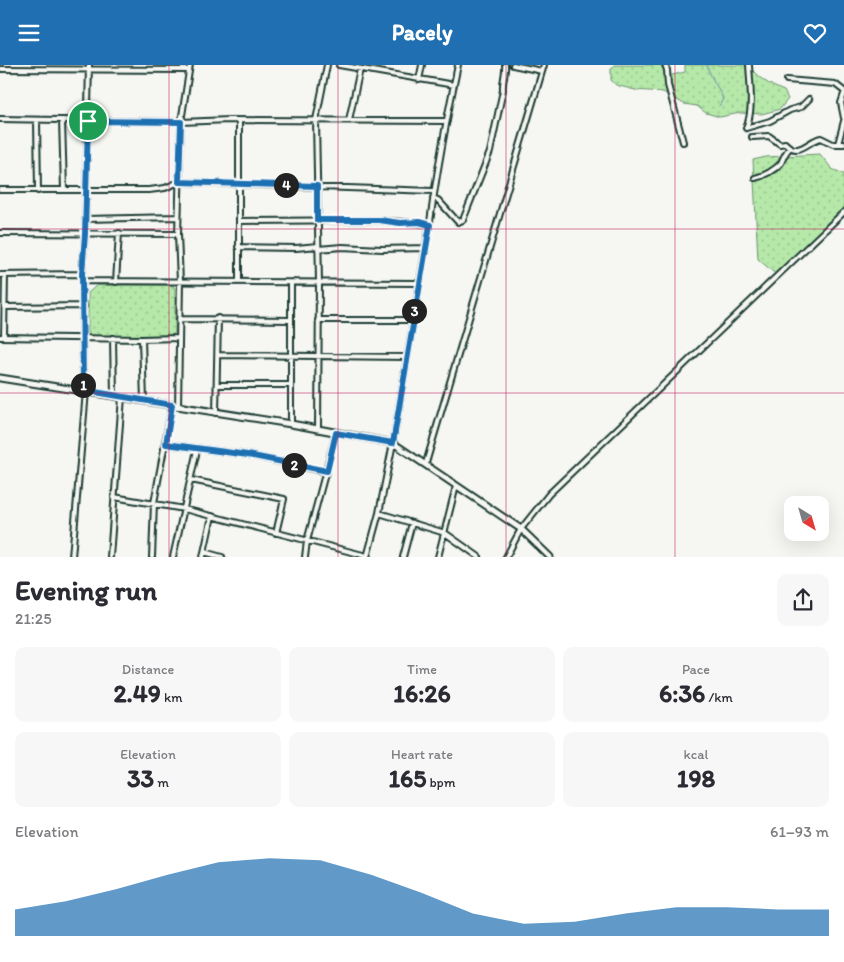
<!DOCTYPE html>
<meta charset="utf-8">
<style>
:root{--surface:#fff;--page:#f7f7f7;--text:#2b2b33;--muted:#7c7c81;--accent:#1f6fb2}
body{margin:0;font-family:Itim,sans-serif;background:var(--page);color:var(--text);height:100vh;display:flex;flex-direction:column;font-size:19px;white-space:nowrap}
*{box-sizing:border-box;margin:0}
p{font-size:16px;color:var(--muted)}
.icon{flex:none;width:28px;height:28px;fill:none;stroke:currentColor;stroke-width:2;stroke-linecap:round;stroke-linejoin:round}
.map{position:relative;height:492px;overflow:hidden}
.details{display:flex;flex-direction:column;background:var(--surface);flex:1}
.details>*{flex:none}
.needle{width:32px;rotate:143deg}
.tools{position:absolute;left:784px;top:431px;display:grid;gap:10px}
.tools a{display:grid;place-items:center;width:45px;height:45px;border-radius:10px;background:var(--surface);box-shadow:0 5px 20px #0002;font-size:25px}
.pin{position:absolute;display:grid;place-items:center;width:42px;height:42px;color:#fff;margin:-21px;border:2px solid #fff;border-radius:50%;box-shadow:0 1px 5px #0007}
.km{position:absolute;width:25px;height:25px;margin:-12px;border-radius:50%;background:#222;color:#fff;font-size:14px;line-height:25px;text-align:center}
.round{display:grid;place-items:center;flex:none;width:52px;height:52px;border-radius:10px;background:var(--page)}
.headline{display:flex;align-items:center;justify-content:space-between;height:85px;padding:0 15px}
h1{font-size:28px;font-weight:700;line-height:38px}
.figures{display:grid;grid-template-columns:repeat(3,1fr);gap:8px;height:85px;padding:5px 15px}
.figures div{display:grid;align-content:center;border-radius:10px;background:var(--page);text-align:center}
.figures b{font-size:25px;font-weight:700}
.figures small{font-size:14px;font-weight:400}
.figures p{font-size:14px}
.chart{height:140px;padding:10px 15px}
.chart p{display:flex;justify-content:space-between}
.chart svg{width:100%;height:90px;margin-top:5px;fill:var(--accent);opacity:.7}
header{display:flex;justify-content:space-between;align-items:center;height:65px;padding:0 15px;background:var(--accent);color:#fff;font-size:22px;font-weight:700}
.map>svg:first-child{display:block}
.grass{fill:url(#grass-dots);stroke:#6a926e}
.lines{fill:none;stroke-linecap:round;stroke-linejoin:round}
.stream{stroke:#6593a7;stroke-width:1}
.street-casing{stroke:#1f3d34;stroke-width:8}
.secondary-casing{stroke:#1f3d34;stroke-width:9}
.street{stroke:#f6f6f2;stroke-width:4}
.secondary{stroke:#f6f6f2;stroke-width:5}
.route-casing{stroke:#fff;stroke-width:10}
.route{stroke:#1f6fb2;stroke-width:6}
.grid{fill:none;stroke:#c2185b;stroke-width:1;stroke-opacity:0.55}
</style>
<header><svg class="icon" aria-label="menu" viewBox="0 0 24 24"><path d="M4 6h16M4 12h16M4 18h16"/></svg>Pacely<svg class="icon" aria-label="heart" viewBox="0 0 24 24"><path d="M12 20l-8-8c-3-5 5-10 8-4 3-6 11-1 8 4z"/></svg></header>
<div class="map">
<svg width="844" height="492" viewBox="0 0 844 492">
<defs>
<pattern id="grass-dots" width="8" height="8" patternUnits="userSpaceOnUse" patternTransform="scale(1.25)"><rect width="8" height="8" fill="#b5e8a9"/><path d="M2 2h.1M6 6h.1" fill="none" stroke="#9bc892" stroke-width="1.8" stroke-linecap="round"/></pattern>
</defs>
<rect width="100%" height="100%" fill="#f6f6f2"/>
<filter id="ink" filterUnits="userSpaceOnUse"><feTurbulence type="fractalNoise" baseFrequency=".02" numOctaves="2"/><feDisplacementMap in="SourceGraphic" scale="10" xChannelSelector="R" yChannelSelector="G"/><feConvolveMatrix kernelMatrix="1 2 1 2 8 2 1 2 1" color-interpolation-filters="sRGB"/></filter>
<g filter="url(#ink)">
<path class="grass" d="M614 0H665L668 11 685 7V0H748C758 13 769 20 784 26L788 34 780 44 762 49 740 48 720 52 706 48 697 41 684 39 663 27 635 25 616 20 611 15V4Z
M820 89 832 104 844 109V149L780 213 758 194 753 95 766 92Z
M97 220H172L175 223V267L173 270 90 271 88 267V228Z"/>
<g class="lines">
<path class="stream" d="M707 0C710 13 719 22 723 34L719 41"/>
<g class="street-casing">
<path id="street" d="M339 0 454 20
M513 0 542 6
M665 0 667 5 668 20 683 77
M0 4 189 5
M419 15 422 0
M787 15 835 19 844 26
M844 29 841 38 844 53
M0 54 181 57 229 55 447 56
M37 55 38 126
M62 55 64 125
M349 55 360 4
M239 56V217
M844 56 838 79H844
M746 63 770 56 790 45 801 42 809 34
M746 63C754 45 750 19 749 0
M752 72 769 71 780 79 785 78C799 93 807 76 821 73L833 79H838
M755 113C764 111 775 105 781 98 784 92 785 87 790 83
M0 125H149L165 123 179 117 433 126
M433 133 438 135 458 157 463 155 490 87 503 25C502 16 506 9 505 0
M85 154 178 152
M239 156 379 155C396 158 414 156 429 160
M0 168 178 169
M238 182 296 183 318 181
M318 184 342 182 382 184 425 183
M0 210 82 209
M83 216 419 218
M116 217 119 168
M5 242 84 241
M179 254 291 255
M318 255H413
M0 272 142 274 178 273
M4 272 5 210
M113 273 114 331
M142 274 144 336
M218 290 407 292
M217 320H291
M83 325 82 209 85 169 89 0
M178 342 180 217 178 169 181 57 190 0
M216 348 218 253
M291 359V218
M318 364 319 217 316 55 327 0
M166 379 248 390 327 407
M426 398 544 0
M191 415 284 434 276 468
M114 432 184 444 367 491
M379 448 445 468 479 492
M204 487 222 492
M72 492 86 326
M110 492 122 332
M152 492 154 438 172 340
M173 492 197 385
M203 492 212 451
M305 492 307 476 336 368
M367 492 379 448 393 378 430 157C437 105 447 52 458 0
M403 492 412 458
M438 492 456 421
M506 492 521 464 549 429 844 147"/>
</g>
<g class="secondary-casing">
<path id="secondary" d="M0 313 291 359 393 378 521 464 550 492"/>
</g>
<use href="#street" class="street"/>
<use href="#secondary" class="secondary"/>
</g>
</g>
<g class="lines" filter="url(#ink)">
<g class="route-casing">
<path id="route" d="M88 56 181 57 179 117 317 121V155H379L400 158 419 157 430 160 393 378 336 368 327 406 248 390 166 379 172 340 83 325 82 209 85 169Z"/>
</g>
<use href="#route" class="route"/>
</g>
<path class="grid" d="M169 0V492M338 0V492M506 0V492M675 0V492M0 164H844M0 328H844"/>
</svg>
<div class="tools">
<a><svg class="needle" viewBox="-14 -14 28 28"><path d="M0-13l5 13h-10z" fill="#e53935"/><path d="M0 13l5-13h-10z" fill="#7c7c81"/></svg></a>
</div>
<div class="pin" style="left:88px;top:56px;background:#1e9e55"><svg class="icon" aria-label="arrive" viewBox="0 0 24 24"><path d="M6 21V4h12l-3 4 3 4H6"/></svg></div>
<b class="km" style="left:83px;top:320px">1</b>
<b class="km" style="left:294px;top:400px">2</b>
<b class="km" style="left:414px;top:246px">3</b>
<b class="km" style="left:286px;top:120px">4</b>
</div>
<section class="details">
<div class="headline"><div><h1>Evening run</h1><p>21:25</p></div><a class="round"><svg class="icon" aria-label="share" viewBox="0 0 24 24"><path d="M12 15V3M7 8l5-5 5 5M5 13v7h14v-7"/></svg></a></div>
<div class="figures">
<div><p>Distance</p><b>2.49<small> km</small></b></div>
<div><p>Time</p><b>16:26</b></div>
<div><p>Pace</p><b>6:36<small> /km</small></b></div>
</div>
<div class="figures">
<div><p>Elevation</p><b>33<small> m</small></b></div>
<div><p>Heart rate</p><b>165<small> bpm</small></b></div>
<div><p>kcal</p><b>198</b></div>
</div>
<div class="chart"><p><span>Elevation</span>61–93 m</p>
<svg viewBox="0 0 160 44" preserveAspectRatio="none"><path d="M0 44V31L10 27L20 21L30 14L40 8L50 6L60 7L70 14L80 23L90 33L100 38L110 37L120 33L130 30L140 30L150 31L160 31V44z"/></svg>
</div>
</section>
